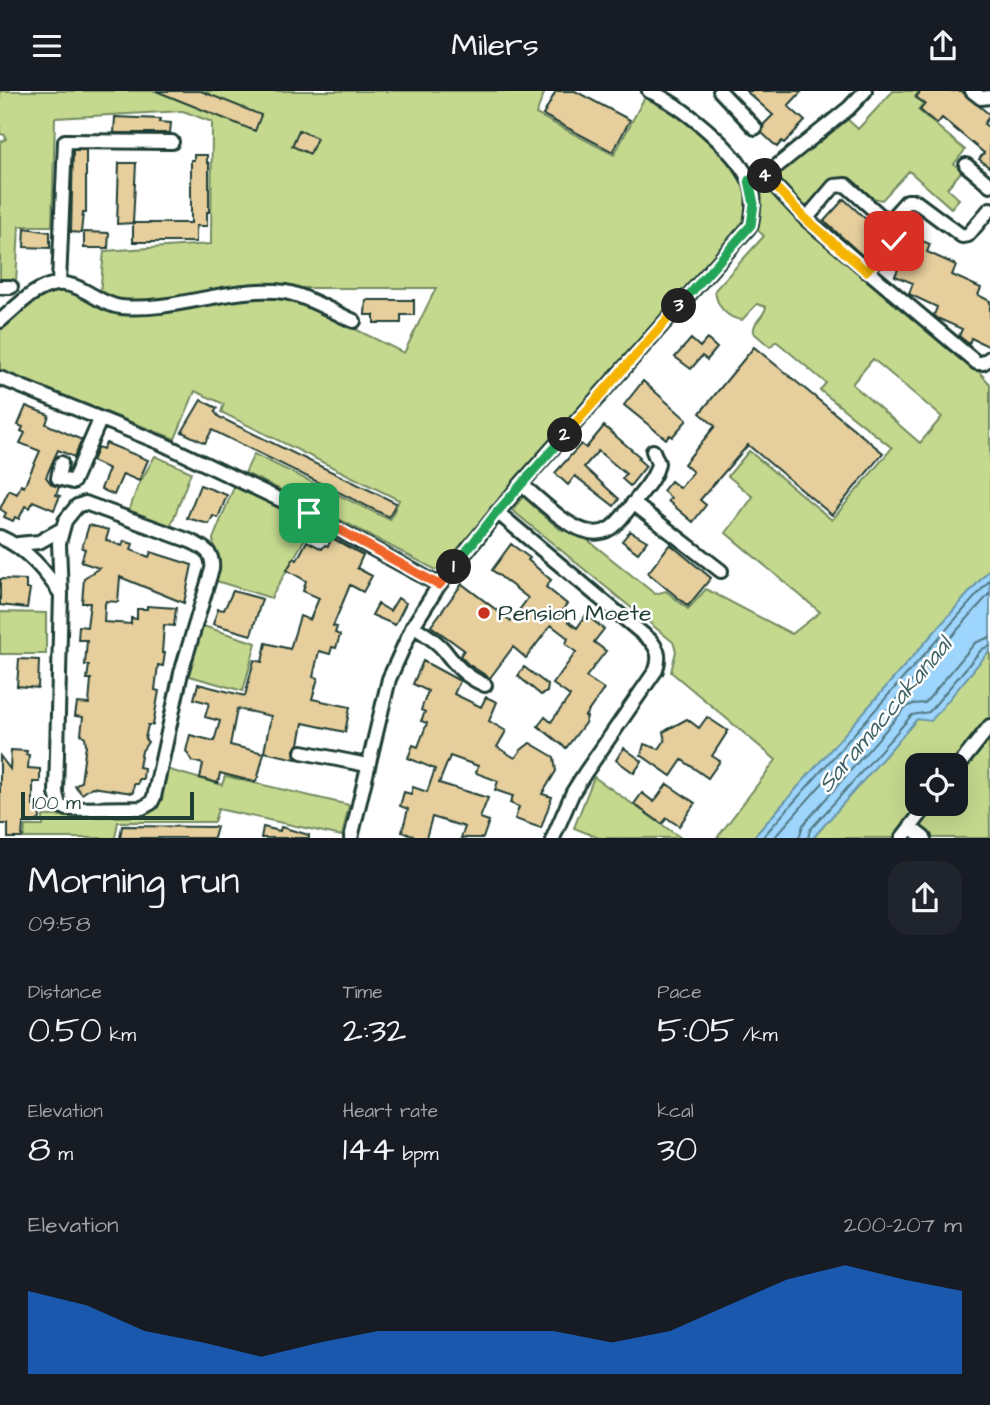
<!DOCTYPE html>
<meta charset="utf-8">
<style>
:root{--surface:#171b24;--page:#20242c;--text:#f1f3f6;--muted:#9ea1a6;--accent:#1a73e8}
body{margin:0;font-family:"Architects Daughter",sans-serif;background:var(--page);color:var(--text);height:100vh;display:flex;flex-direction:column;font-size:26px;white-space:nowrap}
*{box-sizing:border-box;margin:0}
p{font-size:23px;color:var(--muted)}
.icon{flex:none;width:38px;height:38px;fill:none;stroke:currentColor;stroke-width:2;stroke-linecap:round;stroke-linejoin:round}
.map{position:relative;height:747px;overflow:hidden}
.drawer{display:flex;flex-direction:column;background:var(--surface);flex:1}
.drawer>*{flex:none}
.controls{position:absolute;left:905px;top:662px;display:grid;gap:14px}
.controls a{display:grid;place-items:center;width:63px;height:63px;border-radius:14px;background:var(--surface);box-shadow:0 7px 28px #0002;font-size:35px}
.scale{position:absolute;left:21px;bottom:18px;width:173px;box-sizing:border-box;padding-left:7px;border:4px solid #1f3d34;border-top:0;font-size:19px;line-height:24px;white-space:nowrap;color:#1f3d34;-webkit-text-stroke:5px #fff;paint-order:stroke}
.pin{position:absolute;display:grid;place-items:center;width:60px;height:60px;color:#fff;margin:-30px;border-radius:14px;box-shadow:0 4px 10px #0006}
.km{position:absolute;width:35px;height:35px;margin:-18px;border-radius:50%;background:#222;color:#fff;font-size:19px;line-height:35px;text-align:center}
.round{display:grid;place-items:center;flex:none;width:74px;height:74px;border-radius:21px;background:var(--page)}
.head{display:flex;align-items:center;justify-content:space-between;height:119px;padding:0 28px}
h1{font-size:38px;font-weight:600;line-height:52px}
.stats{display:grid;grid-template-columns:repeat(3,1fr);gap:10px;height:119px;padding:7px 28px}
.stats div{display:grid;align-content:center}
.stats b{font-size:35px;font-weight:600}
.stats small{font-size:19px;font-weight:400}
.stats p{font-size:19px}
.chart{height:196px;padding:14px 28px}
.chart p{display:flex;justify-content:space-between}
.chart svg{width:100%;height:126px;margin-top:7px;fill:var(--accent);opacity:.7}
header{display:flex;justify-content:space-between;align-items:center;height:91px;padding:0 28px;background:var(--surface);font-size:32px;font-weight:600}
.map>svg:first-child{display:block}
.green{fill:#c5d98e;stroke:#728b61;stroke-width:2;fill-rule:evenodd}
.water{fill:#9ed5fd;stroke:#6b98ad;stroke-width:2}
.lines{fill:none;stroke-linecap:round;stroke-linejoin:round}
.shore{stroke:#527a84;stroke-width:2}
.building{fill:#e7ce9d;stroke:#1f3d34;stroke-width:2}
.minor-casing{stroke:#1f3d34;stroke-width:18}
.minor{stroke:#fff;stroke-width:12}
.split-1-casing{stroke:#fff;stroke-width:14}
.split-2-casing{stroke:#fff;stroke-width:14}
.split-3-casing{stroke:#fff;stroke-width:14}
.split-4-casing{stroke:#fff;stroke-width:14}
.split-5-casing{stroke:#fff;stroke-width:14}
.split-1{stroke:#f0652b;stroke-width:9}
.split-2{stroke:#22a559;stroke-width:9}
.split-3{stroke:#f5b400;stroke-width:9}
.split-4{stroke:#22a559;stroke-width:9}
.split-5{stroke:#f5b400;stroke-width:9}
.poi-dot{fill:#c8321e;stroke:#fff;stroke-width:2.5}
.labels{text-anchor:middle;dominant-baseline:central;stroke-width:5;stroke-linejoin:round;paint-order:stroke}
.poi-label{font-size:23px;fill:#1f3d34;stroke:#fff;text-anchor:start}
.water-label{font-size:24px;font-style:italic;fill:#3f6366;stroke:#fff}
</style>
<header><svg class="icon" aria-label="menu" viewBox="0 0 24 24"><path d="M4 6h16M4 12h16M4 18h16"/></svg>Milers<svg class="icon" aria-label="share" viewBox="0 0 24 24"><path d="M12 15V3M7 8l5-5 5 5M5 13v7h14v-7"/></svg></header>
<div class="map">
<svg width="990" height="747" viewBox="0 0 990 747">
<rect width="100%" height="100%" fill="#fff"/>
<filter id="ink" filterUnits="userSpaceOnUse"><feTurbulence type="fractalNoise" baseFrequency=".0143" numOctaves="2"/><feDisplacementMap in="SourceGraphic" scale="14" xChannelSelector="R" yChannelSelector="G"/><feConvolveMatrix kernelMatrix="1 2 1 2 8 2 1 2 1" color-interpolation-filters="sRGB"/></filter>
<g filter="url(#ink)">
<path class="green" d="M0 0H545L536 23 614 64 646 4C680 16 740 67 748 104 751 115 746 130 741 140L539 366 448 474 436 479 308 412 245 382 254 363 390 429 399 409 221 321 224 313 195 300 175 348 0 280V239L34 207 50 198H74L102 214 133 221 235 204H285L404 262 436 197H236L145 211H120L100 203 104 160 211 153 212 31 183 20 55 27 52 135H19L16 192 0 191V51L6 48 5 44 0 43Z
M893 0H919L915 6 923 13 918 19 965 59 954 73 962 80 947 97 959 108 951 117 909 80 882 109 873 107 850 87H840L808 117 802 115 771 85 844 25 858 38Z
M765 92 855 180 867 186 971 272 990 293V478L753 747H717L776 669 671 581 676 560 673 551 512 419 526 402 538 412V420L560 438 584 446 655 503 666 500 688 518 706 498 792 543 820 521 726 442 753 406 728 385 749 360 832 429 892 357 820 299 826 292 776 250 770 256 754 242C752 230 764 227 766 216L757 213 742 229C726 227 716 214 715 199L764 145 754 136 760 106 758 99ZM873 268 942 326 920 352 852 293Z
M155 365 191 381 170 437 129 420 138 395Z
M234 396 315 430 271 507 213 489 216 469 213 448Z
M0 521 46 522V563H0Z
M200 534 256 552 243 600 186 584Z
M990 559V626L953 674H917V712H923L897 747H813L917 628 931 629Z
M989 645 990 747H909L936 712H956V686Z
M166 678 222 694 225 685 349 714 342 745 218 718 214 731H118L115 747H24L25 735H43V725L140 723 155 718 161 704Z
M594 686 681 747H599L574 737Z"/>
<path class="water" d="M990 478V559L931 630 917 628 813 747H753Z"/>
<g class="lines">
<path class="shore" d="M762 747 990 489
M774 747 990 502
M799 747 803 734 905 617 913 613 925 612 975 552 990 546
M808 747 810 739 912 624 929 621 982 558 990 555"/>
</g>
<path class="building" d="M156 0H201L261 24 255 40Z
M556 0H575L630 29 613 61 543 24Z
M746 0H802L788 15 805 30 784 52 782 50 777 56 762 42 764 33 773 24Z
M921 0H961L990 24 984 33 990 37V77L979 68 984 62 942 27 937 33 920 19 925 13 916 6Z
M115 26 160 28 159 31 171 32 170 42H114Z
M299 39 317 47 310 63 292 55Z
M73 59H86V122H83L81 142 71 141Z
M194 64H207V72H209V121H207V135H196V151H133V132H191V69H194Z
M119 72H136L133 132 117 133Z
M844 108 883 144 864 166 824 130Z
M25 137 50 141V157L24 156Z
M84 141 109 142 108 157H84Z
M912 146 930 153 927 161 956 174 952 184 981 197 978 204 990 210V256L971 247 969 253 959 245 962 238 937 227 934 224 937 216 909 203 913 192 895 185Z
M366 209H414V224H401V232H374V224H365Z
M691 248 700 256 707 248 717 257 707 269 702 265 691 278 675 266Z
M754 256 883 362 832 424 748 354 700 409 706 414 693 431 668 410 671 407 663 400 671 390 680 397 693 381 684 373 715 335 700 322Z
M643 290 687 329 672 346 670 344 666 348 624 314Z
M201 309 217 317 215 321 219 326 396 412 389 426 212 339 205 352 182 341Z
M26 315 49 324 46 333 82 349 74 366 58 359 53 370 46 386 52 394 59 396 56 404 60 405 54 419 33 410 30 417 25 415 19 428 15 426 13 430 4 426 6 422 0 418 9 399 17 403 21 394 24 396 40 360 20 352 25 342 21 340 23 336 18 334Z
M604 335 640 366 638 368 646 375 630 395 622 388 626 383 598 360 584 376 619 408 614 415 575 385 568 394 555 382 581 353 586 357Z
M106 352 148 369 139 390 123 383 114 404 101 398 109 378 92 370 98 356 103 358Z
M200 394 227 404 218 427 213 425 209 433 187 427Z
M89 434 109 439 106 449 122 455 124 450 133 453 131 459 149 466 151 461 192 474 184 512 120 486 118 511 106 510 105 513 104 531 131 533V527L137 528V518H147V515L176 517 174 535 164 534 162 562H165L163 575 158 574 155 599 159 600 153 634H148L145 648 148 651 142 660 139 676 144 677 143 688H139L138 693H134L133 702 92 696 82 703 75 695 81 691 86 654 85 646 81 643 83 626 75 625 77 612 89 613 91 588H87L89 574H85L87 549H78L79 535 87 536 90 512H82L84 487 99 477 81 471 85 458 82 457Z
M630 440 647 450 638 462 622 450Z
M332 447 363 464 357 477 372 485 363 501 350 494 333 535 337 536 335 542 340 544 336 557 332 556 330 563 319 560 313 586 318 587 312 608 350 616 345 641 303 632 299 653 294 659 296 668 264 661 271 625 237 618 230 654 264 662 258 686 255 691 220 682 218 692 200 687 203 673 192 670 186 660 190 644 214 650 220 630 205 626 209 612 194 608 198 593 245 605 254 569 262 571 266 552 290 558 300 525 310 529 319 507 303 500 306 490 287 479 294 467 297 469 307 450 322 458 325 454 328 455Z
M511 453 530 467 528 469 551 489 546 496 567 513 559 523 577 537 586 524 604 538 594 551 606 560 586 586 604 598 585 625 587 626 585 632 566 657 538 635 545 626 551 631 570 605 553 593 576 561 566 553 568 547 551 534 526 567 513 556 490 587 468 573 460 565 464 559 431 535 462 493 511 530 528 507 492 479Z
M670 453 711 487 688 515 648 482Z
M0 488 26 489V498H30L27 517 0 514Z
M233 500 262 508 251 544 213 533 218 518 224 519Z
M398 507 406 512 395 534 372 524 378 513 390 520Z
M19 568 39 569 38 597 17 595Z
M423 570 460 590 454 603 481 616 486 606 497 611 489 630 506 640 497 656 515 667 521 659 530 652 554 666 556 680 542 703 552 706 541 737 515 728 519 716 510 712 513 705 495 699 498 690 476 682 478 675 450 665 439 692 488 707 480 727 489 730 483 747H461L465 736 432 726 426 747H412L413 744 402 741 408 718 400 715 404 701 411 703 413 696 427 701 435 678 408 667 413 654 418 656 427 632 421 630 425 621 421 619 428 600 413 593Z
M524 576 548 594 547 601 541 604 518 585Z
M707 626 728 640 712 665 720 670 708 687 682 669 671 685 641 664 644 653 659 658 665 649 663 641 687 628 699 637Z
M624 657 642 670 634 682 616 669Z
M11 659 27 660 26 664H29L28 677 40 678V691H33V715L39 717 40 728 33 732H23L22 747H8V733H0V665L10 678Z
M667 693 695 712 679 735 667 727 662 733 634 713 642 702 654 711Z
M122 735 217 736 214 747H120Z
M263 736 280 740 281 736 309 744V747H261Z"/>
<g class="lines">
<g class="minor-casing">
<path id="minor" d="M720 0 755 37
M972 0 981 7 990 6
M966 74 990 94
M764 83 806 128 977 272H983L990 267
M759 85 772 79 849 17 865 0
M806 128 834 95 846 94 894 137V150L866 180
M888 131 907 110H915L962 145 968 144 990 118
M59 192 65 50 172 51
M0 196H11
M0 230C17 216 34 196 57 193 80 190 99 214 121 216 177 221 229 194 285 201 305 204 335 222 354 230
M0 287 163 353 308 422 439 494
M61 372 58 387 73 391 100 329
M521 393C541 409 582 455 609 438 618 433 625 422 632 414 641 402 656 387 658 372L653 360
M85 412 190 450C203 456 214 461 212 478L181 582 154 706 151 712 142 717 67 718 59 714 56 702 61 503 59 452 65 430 77 415Z
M633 412 721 480
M497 421 650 549C659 559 660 567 656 579L585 682 573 701 553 747
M0 446C26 457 45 480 61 503
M18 453 39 451 62 438
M413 535C423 542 436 549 444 559 456 575 466 586 485 594
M302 661 367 674
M956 678 990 635
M910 736 924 747
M351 747 389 588 413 535 439 494 521 393 751 134C753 119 756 105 750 91 735 58 682 14 649 0
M902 747 929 712"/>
</g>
<use href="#minor" class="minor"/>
</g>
</g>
<g class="lines" filter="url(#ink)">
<g class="split-1-casing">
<path id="split-1" d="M309 422 439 494 454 476"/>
</g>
<g class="split-2-casing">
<path id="split-2" d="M454 476 497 421 565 344"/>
</g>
<g class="split-3-casing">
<path id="split-3" d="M565 344 679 215"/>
</g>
<g class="split-4-casing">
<path id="split-4" d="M679 215 751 134 754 113 749 89 765 85"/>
</g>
<g class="split-5-casing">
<path id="split-5" d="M765 85 806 128 866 180 894 150"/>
</g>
<use href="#split-1" class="split-1"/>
<use href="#split-2" class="split-2"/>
<use href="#split-3" class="split-3"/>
<use href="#split-4" class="split-4"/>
<use href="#split-5" class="split-5"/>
</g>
<circle class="poi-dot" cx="484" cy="522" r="7"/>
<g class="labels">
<g class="poi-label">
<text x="498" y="522">Pension Moete</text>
</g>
<g class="water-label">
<text transform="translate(885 624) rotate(-50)">Saramaccakanaal</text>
</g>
</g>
</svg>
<div class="controls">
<a><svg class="icon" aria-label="locate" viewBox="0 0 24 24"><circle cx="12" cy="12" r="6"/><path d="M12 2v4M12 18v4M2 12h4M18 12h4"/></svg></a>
</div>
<div class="scale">100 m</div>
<div class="pin" style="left:309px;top:422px;background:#1e9e55"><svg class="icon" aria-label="arrive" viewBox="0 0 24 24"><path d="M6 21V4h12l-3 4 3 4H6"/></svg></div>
<div class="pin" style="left:894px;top:150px;background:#d93025"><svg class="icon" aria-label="check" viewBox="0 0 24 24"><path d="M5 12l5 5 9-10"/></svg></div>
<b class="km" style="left:454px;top:476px">1</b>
<b class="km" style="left:565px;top:344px">2</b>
<b class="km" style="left:679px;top:215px">3</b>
<b class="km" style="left:765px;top:85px">4</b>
</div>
<section class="drawer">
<div class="head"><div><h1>Morning run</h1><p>09:58</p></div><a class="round"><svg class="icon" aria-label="share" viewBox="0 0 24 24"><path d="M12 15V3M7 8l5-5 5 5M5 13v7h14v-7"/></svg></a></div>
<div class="stats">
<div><p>Distance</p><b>0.50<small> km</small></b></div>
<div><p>Time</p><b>2:32</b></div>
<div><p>Pace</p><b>5:05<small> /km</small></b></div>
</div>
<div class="stats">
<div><p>Elevation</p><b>8<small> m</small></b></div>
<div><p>Heart rate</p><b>144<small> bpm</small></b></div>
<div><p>kcal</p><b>30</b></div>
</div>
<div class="chart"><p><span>Elevation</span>200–207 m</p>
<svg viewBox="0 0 160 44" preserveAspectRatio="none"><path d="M0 44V15L10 20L20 29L30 33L40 38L50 33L60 29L70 29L80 29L90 29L100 33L110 29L120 20L130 11L140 6L150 11L160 15V44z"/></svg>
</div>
</section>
